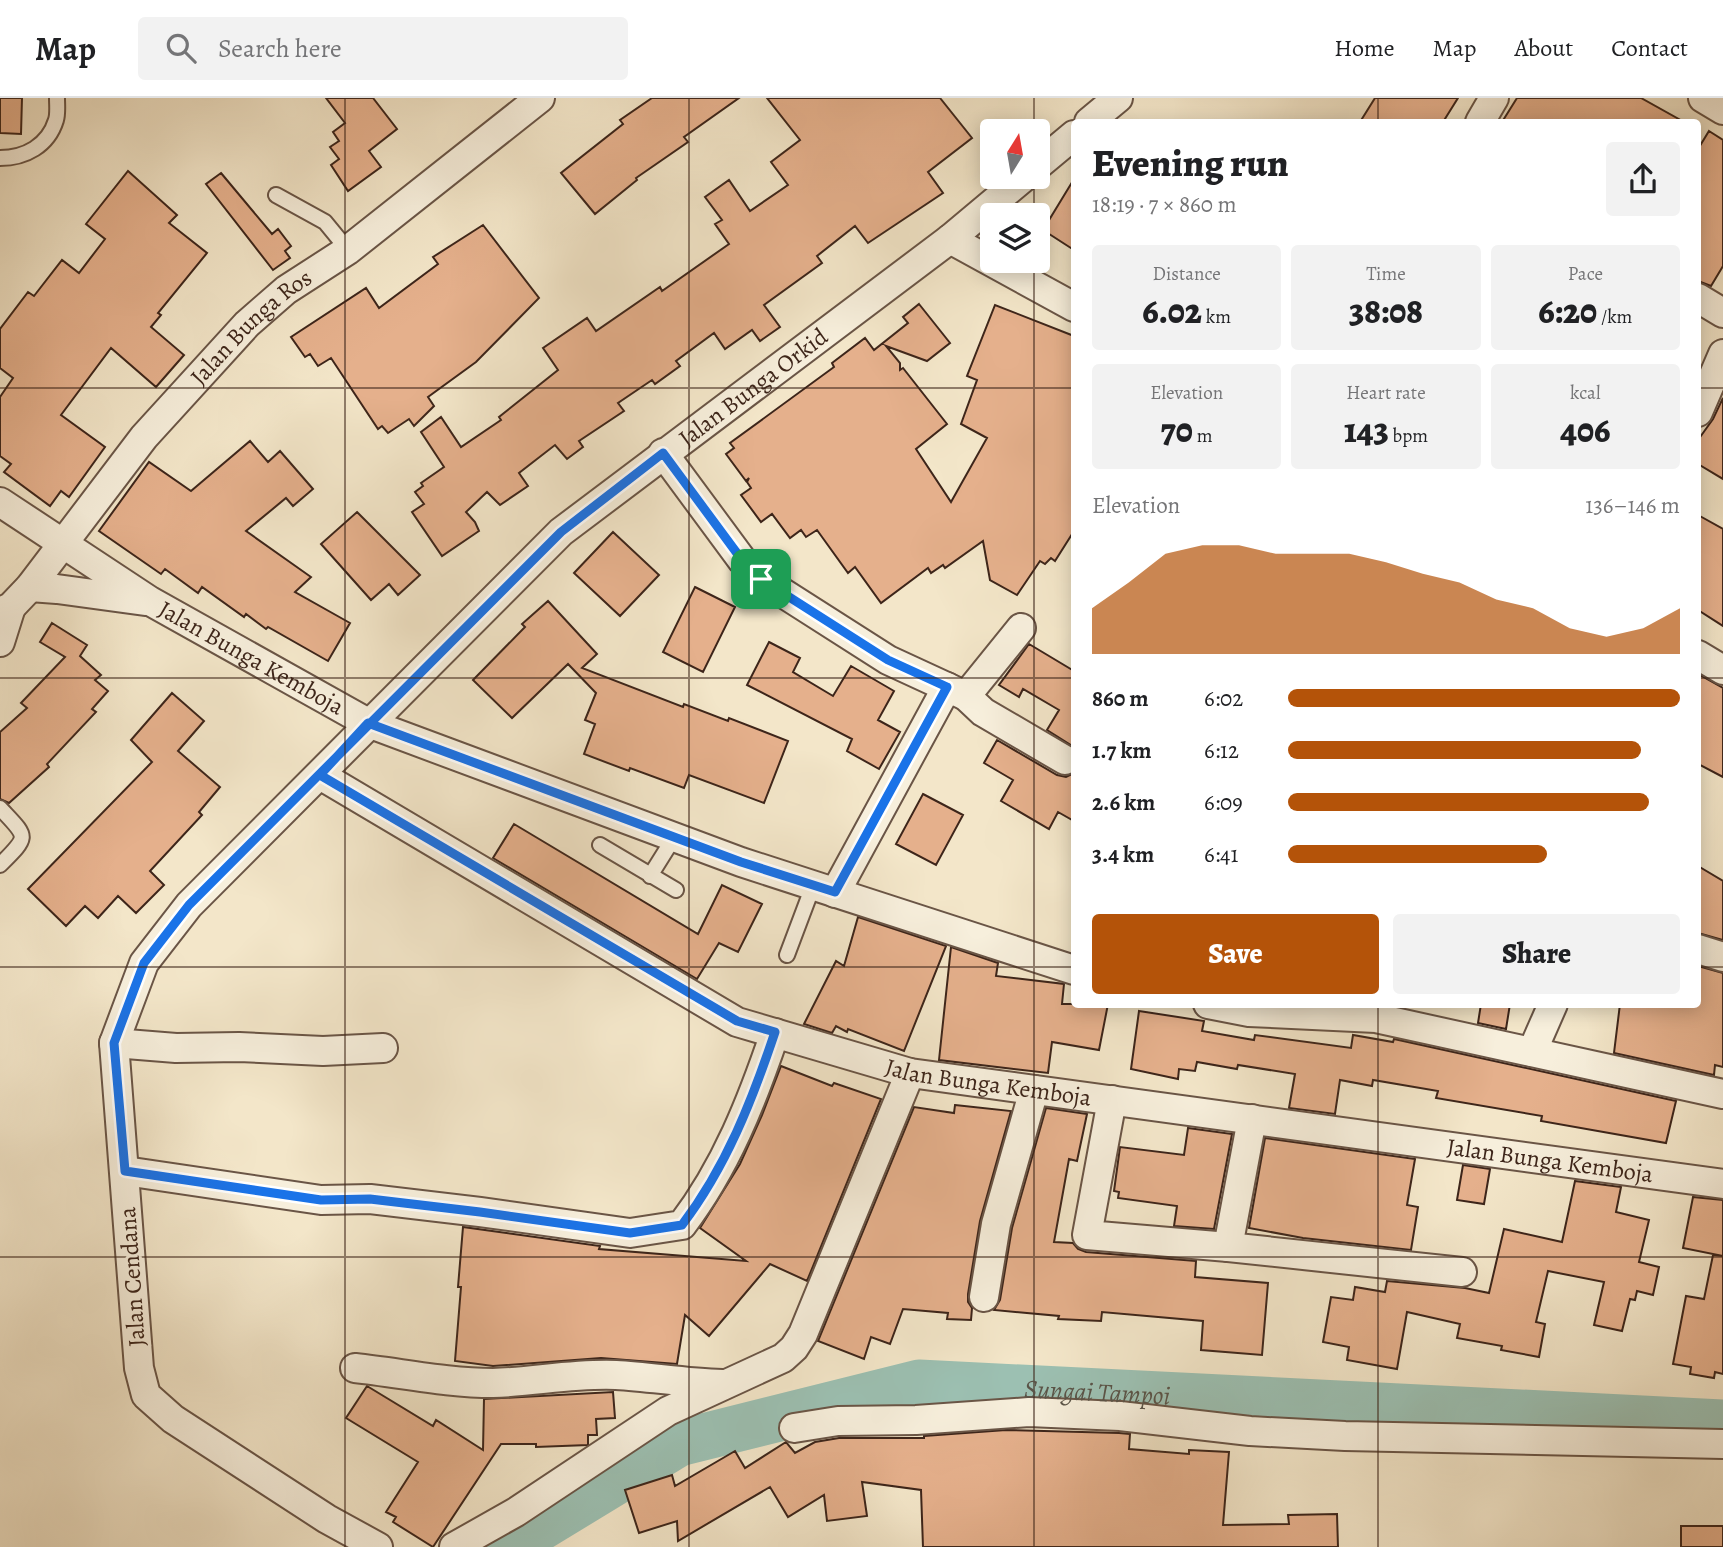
<!DOCTYPE html>
<meta charset="utf-8">
<style>
:root{--surface:#fff;--page:#f2f2f2;--text:#202124;--muted:#757577;--line:#e0e0e0;--accent:#b45309}
body{margin:0;font-family:Alegreya,serif;background:var(--page);color:var(--text);height:100vh;display:flex;flex-direction:column;font-size:26px;white-space:nowrap}
*{box-sizing:border-box;margin:0}
p{font-size:23px;color:var(--muted)}
.icon{flex:none;width:38px;height:38px;fill:none;stroke:currentColor;stroke-width:2;stroke-linecap:round;stroke-linejoin:round}
.map{position:relative;flex:1;overflow:hidden}
.sheet{position:absolute;left:1071px;top:21px;width:630px;height:889px;display:flex;flex-direction:column;background:var(--surface);border-radius:7px;box-shadow:0 4px 18px #0003}
.sheet>*{flex:none}
.needle{width:46px;rotate:11deg}
.fabs{position:absolute;left:980px;top:21px;display:grid;gap:14px}
.fabs a{display:grid;place-items:center;width:70px;height:70px;border-radius:7px;background:var(--surface);box-shadow:0 4px 18px #0003;font-size:35px}
.pin{position:absolute;display:grid;place-items:center;width:60px;height:60px;color:#fff;margin:-30px;border-radius:14px;box-shadow:0 4px 10px #0006}
.round{display:grid;place-items:center;flex:none;width:74px;height:74px;border-radius:7px;background:var(--page)}
.headline{display:flex;align-items:center;justify-content:space-between;height:119px;padding:0 21px}
h1{font-size:38px;font-weight:800;line-height:52px}
.stats{display:grid;grid-template-columns:repeat(3,1fr);gap:10px;height:119px;padding:7px 21px}
.stats div{display:grid;align-content:center;border-radius:7px;background:var(--page);text-align:center}
.stats b{font-size:35px;font-weight:800}
.stats small{font-size:19px;font-weight:400}
.stats p{font-size:19px}
.chart{height:196px;padding:14px 21px}
.chart p{display:flex;justify-content:space-between}
.chart svg{width:100%;height:126px;margin-top:7px;fill:var(--accent);opacity:.7}
.action{display:flex;gap:14px;margin-top:auto;padding:14px 21px}
.action a{flex:1;height:80px;border-radius:7px;background:var(--accent);color:#fff;font-size:28px;font-weight:800;line-height:80px;text-align:center}
.action a+a{background:var(--page);color:var(--text)}
ul{padding:0 21px;list-style:none;font-size:23px}
li{display:grid;grid-template-columns:112px 84px 1fr;align-items:center;height:52px}
li i{height:18px;border-radius:9px;background:var(--accent)}
header{display:flex;align-items:center;gap:42px;box-sizing:border-box;height:98px;padding:0 35px;background:var(--surface);border-bottom:2px solid var(--line)}
header strong{font-size:33px}
nav{display:flex;gap:38px;margin-inline-start:auto;font-size:24px}
.search{width:490px;height:63px;background:var(--page);display:flex;align-items:center;gap:18px;box-sizing:border-box;padding:0 24px;border-radius:7px;color:var(--muted);font-size:26px}
.map>svg:first-child{display:block}
.lines{fill:none;stroke-linecap:round;stroke-linejoin:round}
.river{stroke:#9cc0b2;stroke-width:47}
.building{fill:#e5b08c;stroke:#3d251a;stroke-width:2}
.service-casing{stroke:#6a5546;stroke-width:18}
.minor-casing{stroke:#6a5546;stroke-width:32}
.service{stroke:#f7efdc;stroke-width:14}
.minor{stroke:#f7efdc;stroke-width:28}
.route-casing{stroke:#fff;stroke-width:14}
.route{stroke:#1a73e8;stroke-width:9}
.grid{fill:none;stroke:#3d251a;stroke-width:2;stroke-opacity:0.55}
.labels{text-anchor:middle;dominant-baseline:central;stroke-width:6;stroke-linejoin:round;paint-order:stroke}
.street-label{font-size:24px;fill:#3d251a;stroke:#f7efdc}
.water-label{font-size:26px;font-style:italic;fill:#5a5448;stroke:#f7efdc}
</style>
<header>
<strong>Map</strong>
<div class="search"><svg class="icon" aria-label="search" viewBox="0 0 24 24"><circle cx="10" cy="10" r="6"/><path d="M15 15l6 6"/></svg>Search here</div>
<nav><a>Home</a><a>Map</a><a>About</a><a>Contact</a></nav>
</header>
<div class="map">
<svg width="1723" height="1449" viewBox="0 0 1723 1449">
<rect width="100%" height="100%" fill="#f3e6c9"/>
<filter id="stains"><feTurbulence type="fractalNoise" baseFrequency=".00286" numOctaves="4"/><feColorMatrix values="0 0 0 0 .2 0 0 0 0 .09 0 0 0 0 .02 0 0 0 .5 -.17"/></filter>
<radialGradient id="worn" r=".72"><stop offset=".6" stop-color="#630" stop-opacity="0"/><stop offset="1" stop-color="#630" stop-opacity=".3"/></radialGradient>
<g class="lines">
<path class="river" id="s1" d="M508 1449 679 1345 919 1285 1723 1325"/>
</g>
<path class="building" d="M0 0H22L21 36 0 35Z
M326 0H373L397 31 369 53 381 69 348 93 331 67 339 61 330 49 339 43 333 34 345 25Z
M652 0H739L684 39 688 44 636 80 637 82 595 116 561 75 623 26 620 22Z
M767 0H940L972 40 928 74 943 95 868 145 855 128 817 158 822 165 764 207 780 229 760 243 752 232 725 251 714 235 676 263 680 268 655 286 652 282 618 305 624 313 579 343 583 349 567 361 555 347 519 375 528 388 500 407 487 394 466 414 475 424 479 433 442 458 412 414 424 406 415 394 423 388 421 385 444 369 421 334 441 319 461 349 501 322 499 319 558 272 543 250 587 220 596 233 660 189 662 193 729 146 715 126 722 122 705 99 729 82 750 113 788 87 771 64 800 42Z
M1375 0H1458L1443 24H1360Z
M1517 0H1641L1684 24H1502Z
M1709 33 1723 42V168L1711 188 1698 183V51Z
M128 73 177 117 169 125 207 155 158 215 161 217 151 229 184 257 156 289 111 250 61 317 105 349 69 399 61 393 50 408 4 374 11 366 0 358V299L13 280 0 270V231L28 194 34 198 62 162 79 175 105 141 86 126Z
M221 75 272 136 278 131 291 148 285 153 290 160 273 172 206 86Z
M1074 81V152L1043 132Z
M483 127 539 200 476 264 428 299 434 308 414 328 409 321 388 335 382 328 378 331 331 260 318 268 310 256 305 259 291 239 366 190 379 210 438 166 433 159Z
M919 206 950 245 927 263 886 248 900 265V272L903 270 947 326 916 351 951 404 987 340 961 326 977 282 967 278 995 207 1074 238V433L1055 463 1051 460 1045 466 1040 463 1017 497 990 482 983 443 945 470 943 467 931 475 928 470 881 505 855 469 848 475 817 432 806 439 801 432 790 440 772 416 761 424 741 397 751 390 747 384 749 380 746 383 726 356 734 350 730 345 834 269 832 265 865 240 874 252 908 225 903 219Z
M1723 300V381L1698 366V342L1713 321Z
M250 343 268 364 280 353 313 391 293 408 286 400 246 433 311 479 295 494 350 525 328 563 268 529 266 531 246 516 244 519 202 489 198 495 165 471 161 476 99 433 149 364 191 393Z
M357 414 420 477 398 497 389 486 371 502 321 446Z
M1698 417 1723 431V528L1698 512Z
M613 434 659 477 620 518 574 475Z
M695 489 735 509 703 574 663 554Z
M548 503 597 556 582 570 683 609 684 606 728 623 729 620 788 643 764 705 689 677 684 690 630 670 629 673 584 656 595 626 585 622 596 595 568 566 512 620 473 582 525 529 522 526Z
M52 525 87 547 80 558 101 577 95 582 108 593 92 611 96 614 47 666 49 669 9 705 0 701V634L27 610 21 605 65 559 40 544Z
M769 544 800 560 793 574 833 598 851 568 894 593 878 622 900 634 879 671 847 653 852 641 747 587Z
M1029 546 1074 573V649L1047 632 1059 612 1023 591 1019 599 999 587Z
M1698 576 1723 590V679L1698 666Z
M172 595 204 623 178 653 220 689 199 714 202 717 150 773 164 787 136 815 118 798 98 820 85 808 66 828 28 791 152 664 131 642Z
M997 642 1057 677 1066 679 1074 675V723L1058 714 1049 731 1001 703 1013 682 984 665Z
M923 696 963 717 936 767 896 746Z
M514 726 698 836 722 787 762 806 738 854 719 845 697 881 493 760Z
M1698 768 1723 783V842L1698 835Z
M858 819 946 848 904 953 848 931 847 934 836 928 832 935 804 926 836 863 844 868Z
M951 849 998 865 996 878 1064 886 1062 906H1108L1099 952 1052 944 1048 975 939 962Z
M1698 868 1723 875V969L1715 967 1714 977 1614 955 1620 906H1698Z
M1481 906H1510L1506 931 1478 925Z
M1139 913 1204 923 1202 933 1254 942 1255 937 1351 950 1353 937 1393 944 1394 941 1676 1003 1666 1045 1541 1023 1542 1018 1436 1000 1438 993 1373 982 1372 988 1340 982 1335 1016 1289 1010 1295 976 1238 967 1237 971 1197 964 1195 973 1179 971 1178 981 1131 971Z
M781 968 832 988 834 985 881 1001 807 1183 770 1166 709 1238 685 1217 677 1266 601 1260 493 1268 455 1263 461 1189H458L463 1129 600 1148 599 1151 746 1163 700 1130 740 1066 762 1017Z
M955 1007 1011 1013 980 1123 968 1196V1204L972 1210 971 1222 947 1221 948 1215 903 1211 890 1246 871 1239 864 1261 818 1243 914 1009 954 1015Z
M1046 1010 1087 1016 1077 1063 1069 1061 1054 1144 1073 1145 1078 1151 1086 1154 1196 1163 1195 1179 1268 1185 1262 1257 1201 1252 1203 1223 1102 1214 1101 1223 1058 1221 1059 1218 994 1212 1000 1202 1012 1130Z
M1188 1030 1232 1036 1214 1131 1174 1128 1177 1108 1118 1100 1119 1094 1114 1093 1120 1049 1184 1057Z
M1265 1040 1415 1061 1407 1107 1418 1109 1411 1152 1303 1140 1249 1130Z
M1463 1067 1490 1071 1484 1106 1457 1102Z
M1575 1083 1621 1089 1616 1114 1649 1122 1639 1164 1659 1169 1653 1197 1637 1193 1635 1202 1630 1201 1622 1233 1594 1227 1604 1184 1548 1173 1536 1224 1545 1226 1539 1259 1501 1252 1502 1248 1457 1240 1460 1226 1407 1214 1397 1271 1347 1262 1349 1249 1323 1244 1331 1199 1353 1202 1355 1189 1385 1194 1387 1183 1465 1190 1489 1195 1504 1131 1562 1144Z
M1693 1099 1723 1102V1158L1683 1150Z
M1713 1157 1723 1158V1276L1715 1274 1714 1280 1690 1276 1691 1269 1673 1266 1686 1198 1704 1201Z
M367 1288 433 1328 436 1322 483 1352 484 1301 613 1294 615 1320 596 1321 597 1337H588V1347L536 1349V1346H501L433 1449 393 1424 396 1419 386 1414 418 1364 346 1320Z
M1006 1332 1119 1335 1130 1336 1129 1351 1189 1356V1352L1229 1354 1223 1427 1289 1426 1288 1417 1337 1416 1338 1449H923L921 1392 862 1384 867 1418 827 1423 824 1397 788 1419 770 1389 678 1443 677 1423 639 1435 625 1392 672 1377 675 1388 735 1353 745 1370 786 1344 795 1355 815 1344 839 1340H924V1338Z
M1681 1428H1723V1449H1681Z"/>
<g class="lines">
<g class="service-casing">
<path id="service" d="M0 60C25 60 48 48 56 22 58 16 57 7 57 0
M276 97 325 124 348 152
M0 710C28 740 30 737 0 767
M600 747 676 792
M650 778 675 738
M787 857 813 788"/>
</g>
<g class="minor-casing">
<g id="minor">
<path d="M1703 0 1723 12"/>
<path d="M1089 24 1118 0"/>
<path d="M1480 24 1494 0"/>
<path d="M1038 67 1074 37"/>
<path d="M950 141 1074 209"/>
<path d="M1698 200 1723 215"/>
<path d="M1698 314 1723 256"/>
<path d="M663 355 742 462 761 481 888 562 966 598 1021 530"/>
<path id="s2" d="M0 404 150 503 368 625 741 764 1074 872"/>
<path d="M30 489 57 491 145 503"/>
<path id="s3" d="M0 514 11 509 30 489 144 339 247 226 286 192 348 152 540 0"/>
<path d="M0 544 11 509"/>
<path d="M1698 557 1723 572"/>
<path d="M966 598 983 614 1065 662"/>
<path id="s4" d="M320 677 737 924 910 975 1723 1086"/>
<path d="M835 795 947 589"/>
<path d="M1698 851 1723 859"/>
<path d="M1208 906 1249 914 1376 920 1723 996"/>
<path d="M114 945 176 950 239 949 323 953 383 950"/>
<path d="M1532 954 1553 906"/>
<path d="M1112 1002 1087 1137 1228 1149 1462 1174"/>
<path d="M125 1073 321 1102 370 1101 480 1114 630 1135 682 1127C726 1069 752 1003 775 935"/>
<path d="M1228 1149 1252 1021"/>
<path d="M984 1199 996 1126 1034 992"/>
<path d="M355 1270C401 1275 447 1285 493 1285 534 1284 574 1275 616 1277 651 1279 686 1285 722 1286"/>
<path d="M794 1330 838 1323 916 1322 1029 1314 1120 1318 1250 1333 1345 1338 1723 1346"/>
<path id="s5" d="M378 1449 327 1421 173 1321 146 1297 139 1270 114 945 144 865 189 807 561 434 950 141 1024 79"/>
<path d="M454 1449 516 1414 668 1313 783 1260 794 1250 803 1236 910 975"/>
</g>
</g>
<use href="#service" class="service"/>
<use href="#minor" class="minor"/>
</g>
<g class="lines">
<g class="route-casing">
<path id="route" d="M761 481 742 462 663 355 561 434 189 807 144 865 114 945 125 1073 321 1102 370 1101 480 1114 630 1135 682 1127C726 1069 752 1003 775 934L737 923 320 677 368 625 741 764 835 794 947 589 888 562 761 481"/>
</g>
<use href="#route" class="route"/>
</g>
<path class="grid" d="M345 0V1449M689 0V1449M1034 0V33M1378 0V24M1034 79V117M1034 163V1449M0 290H1074M1698 290H1723M0 580H1074M1698 580H1723M0 869H1074M1698 869H1723M1378 906V1449M0 1159H1723"/>
<g class="labels">
<g class="street-label">
<text stroke="none"><textPath href="#s3" startOffset="382">Jalan Bunga Ros</textPath></text>
<text stroke="none"><textPath href="#s5" startOffset="1558">Jalan Bunga Orkid</textPath></text>
<text stroke="none"><textPath href="#s2" startOffset="296">Jalan Bunga Kemboja</textPath></text>
<text stroke="none"><textPath href="#s4" startOffset="744">Jalan Bunga Kemboja</textPath></text>
<text stroke="none"><textPath href="#s4" startOffset="1311">Jalan Bunga Kemboja</textPath></text>
<text transform="translate(132 1179) rotate(-94)">Jalan Cendana</text>
</g>
<g class="water-label">
<text stroke="none"><textPath href="#s1" startOffset="626">Sungai Tampoi</textPath></text>
</g>
</g>
<rect width="100%" height="100%" filter="url(#stains)"/>
<rect width="100%" height="100%" fill="url(#worn)"/>
</svg>
<div class="fabs">
<a><svg class="needle" viewBox="-14 -14 28 28"><path d="M0-13l5 13h-10z" fill="#e53935"/><path d="M0 13l5-13h-10z" fill="#757577"/></svg></a>
<a><svg class="icon" aria-label="layers" viewBox="0 0 24 24"><path d="M12 4l9 5-9 5-9-5zM3 14l9 5 9-5"/></svg></a>
</div>
<div class="pin" style="left:761px;top:481px;background:#1e9e55"><svg class="icon" aria-label="arrive" viewBox="0 0 24 24"><path d="M6 21V4h12l-3 4 3 4H6"/></svg></div>
<section class="sheet">
<div class="headline"><div><h1>Evening run</h1><p>18:19 · 7 × 860 m</p></div><a class="round"><svg class="icon" aria-label="share" viewBox="0 0 24 24"><path d="M12 15V3M7 8l5-5 5 5M5 13v7h14v-7"/></svg></a></div>
<div class="stats">
<div><p>Distance</p><b>6.02<small> km</small></b></div>
<div><p>Time</p><b>38:08</b></div>
<div><p>Pace</p><b>6:20<small> /km</small></b></div>
</div>
<div class="stats">
<div><p>Elevation</p><b>70<small> m</small></b></div>
<div><p>Heart rate</p><b>143<small> bpm</small></b></div>
<div><p>kcal</p><b>406</b></div>
</div>
<div class="chart"><p><span>Elevation</span>136–146 m</p>
<svg viewBox="0 0 160 44" preserveAspectRatio="none"><path d="M0 44V28L10 19L20 9L30 6L40 6L50 9L60 9L70 9L80 12L90 16L100 19L110 25L120 28L130 35L140 38L150 35L160 28V44z"/></svg>
</div>
<ul>
<li><b>860 m</b>6:02<i style="width:100%"></i></li>
<li><b>1.7 km</b>6:12<i style="width:90%"></i></li>
<li><b>2.6 km</b>6:09<i style="width:92%"></i></li>
<li><b>3.4 km</b>6:41<i style="width:66%"></i></li>
</ul>
<div class="action"><a>Save</a><a>Share</a></div>
</section>
</div>
